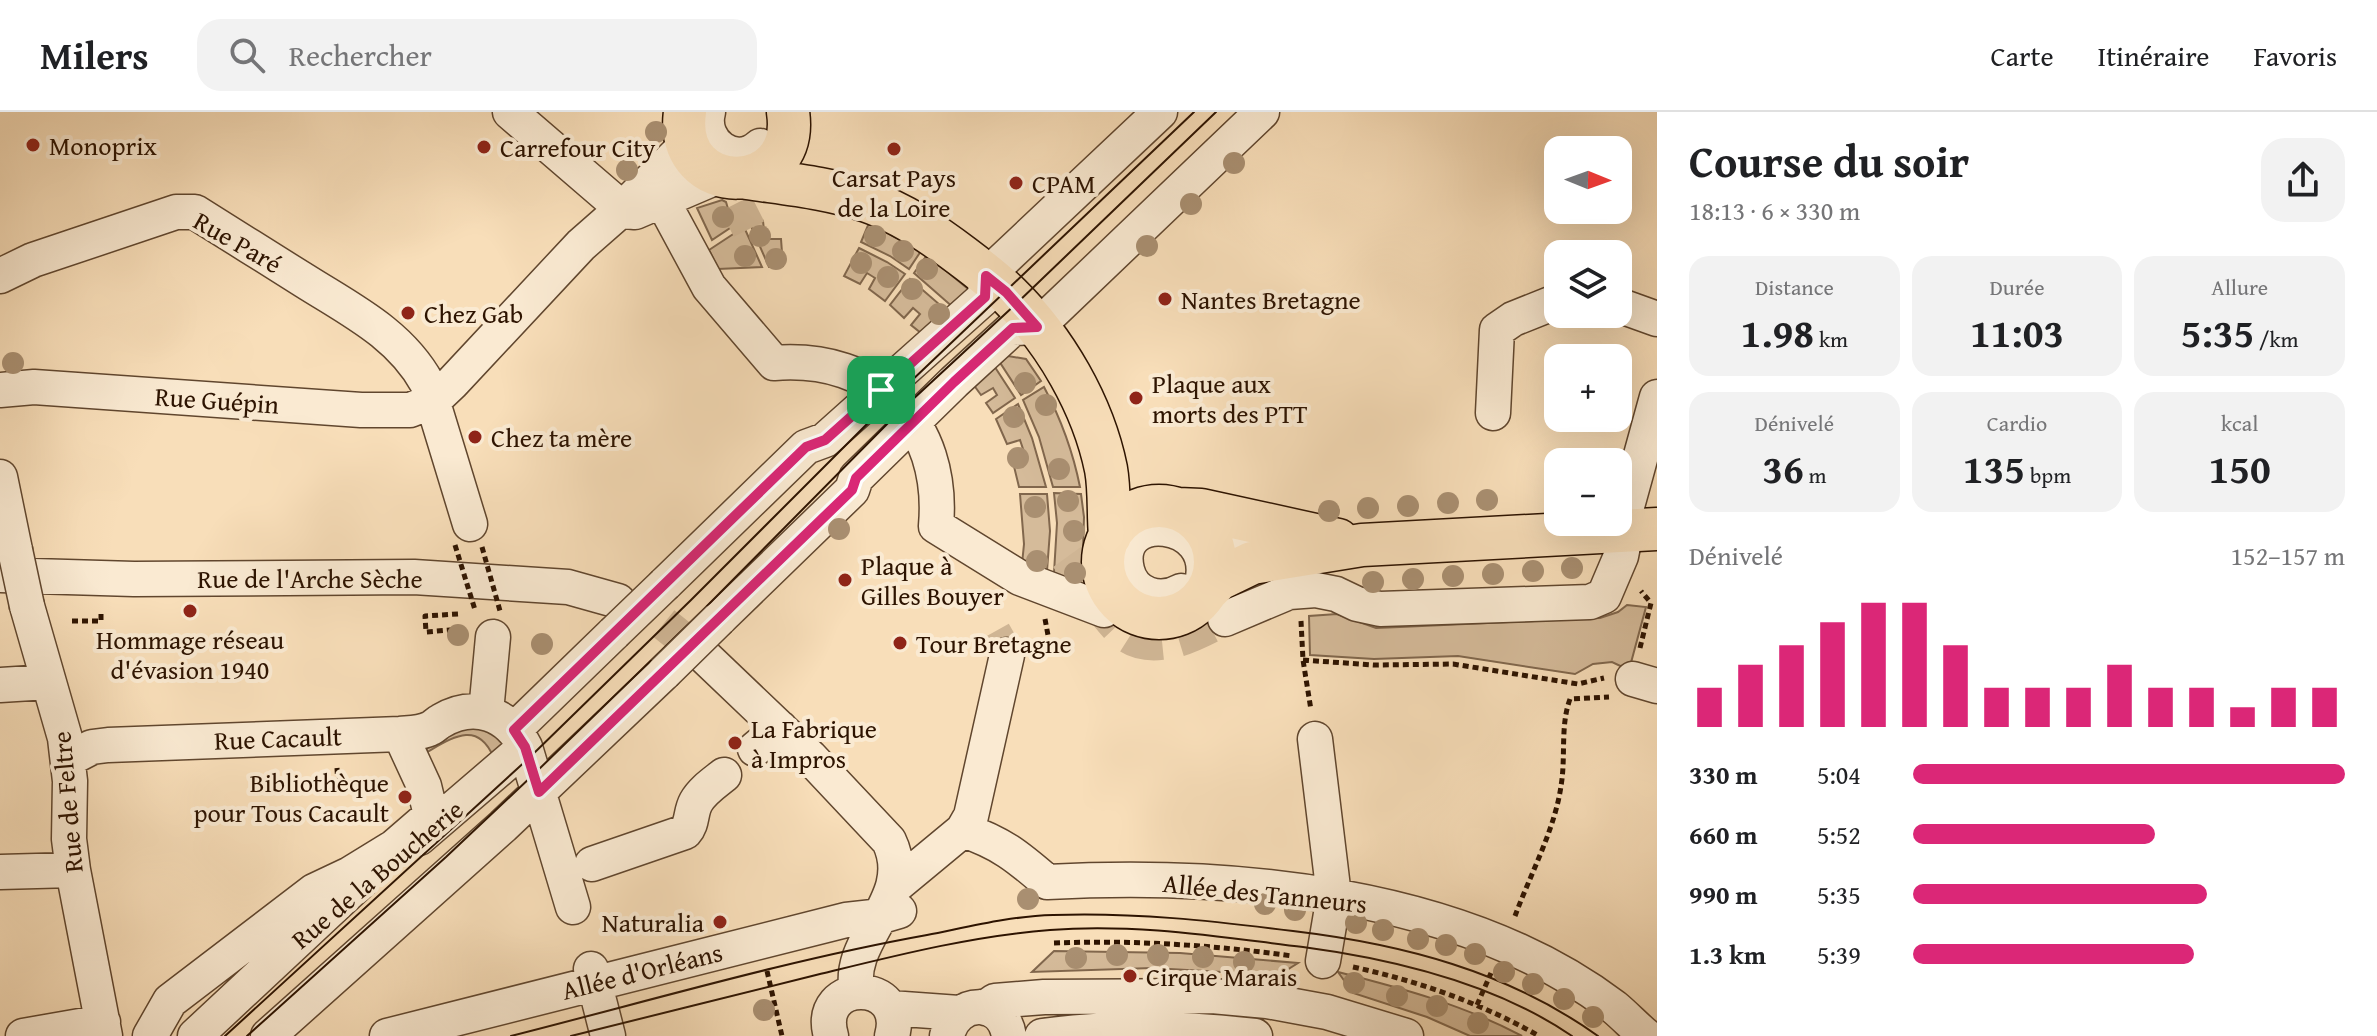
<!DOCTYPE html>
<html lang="fr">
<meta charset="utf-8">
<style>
:root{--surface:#fff;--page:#f2f2f2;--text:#202124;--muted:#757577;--line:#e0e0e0;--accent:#db2777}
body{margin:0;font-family:"Gentium Book Plus",serif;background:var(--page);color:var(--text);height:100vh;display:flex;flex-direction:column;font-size:30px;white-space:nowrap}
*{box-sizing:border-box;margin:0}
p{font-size:26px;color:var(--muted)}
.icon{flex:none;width:44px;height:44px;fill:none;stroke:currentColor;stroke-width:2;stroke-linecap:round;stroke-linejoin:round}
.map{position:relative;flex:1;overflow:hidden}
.panel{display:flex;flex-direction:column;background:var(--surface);width:720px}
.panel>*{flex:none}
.needle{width:52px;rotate:91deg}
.controls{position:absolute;left:1544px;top:24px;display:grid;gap:16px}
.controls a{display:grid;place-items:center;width:88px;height:88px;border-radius:16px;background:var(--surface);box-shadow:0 8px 32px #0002;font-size:40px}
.pin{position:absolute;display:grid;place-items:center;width:68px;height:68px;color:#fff;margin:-34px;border-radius:16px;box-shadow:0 4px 12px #0006}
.round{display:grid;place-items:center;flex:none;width:84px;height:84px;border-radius:24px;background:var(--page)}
.overview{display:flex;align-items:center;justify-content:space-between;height:136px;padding:0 32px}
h1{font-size:44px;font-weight:800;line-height:60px}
.metrics{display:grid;grid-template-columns:repeat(3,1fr);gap:12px;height:136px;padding:8px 32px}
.metrics div{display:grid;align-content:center;border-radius:20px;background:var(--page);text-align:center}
.metrics b{font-size:40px;font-weight:800}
.metrics small{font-size:22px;font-weight:400}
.metrics p{font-size:22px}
.chart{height:224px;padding:16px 32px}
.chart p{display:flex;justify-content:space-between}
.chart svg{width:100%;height:144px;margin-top:8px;stroke:var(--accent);stroke-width:6}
ul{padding:0 32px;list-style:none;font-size:26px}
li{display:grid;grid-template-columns:128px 96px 1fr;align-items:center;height:60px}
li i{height:20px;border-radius:10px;background:var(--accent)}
header{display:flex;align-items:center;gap:48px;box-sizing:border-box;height:112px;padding:0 40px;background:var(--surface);border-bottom:2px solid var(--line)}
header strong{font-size:38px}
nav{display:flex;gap:44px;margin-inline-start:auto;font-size:28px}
.search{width:560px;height:72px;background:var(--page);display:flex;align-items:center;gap:20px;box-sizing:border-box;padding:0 28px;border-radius:24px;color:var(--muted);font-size:30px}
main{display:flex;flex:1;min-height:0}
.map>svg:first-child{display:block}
.green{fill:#d5bb9a;stroke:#81674d;stroke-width:2}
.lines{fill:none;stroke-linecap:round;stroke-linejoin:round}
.minor-tunnel{stroke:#cfb594;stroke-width:34;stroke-dasharray:34 17;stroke-linecap:butt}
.minor-casing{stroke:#60462e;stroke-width:37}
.major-casing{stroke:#2d1300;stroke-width:45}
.path{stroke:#2d1300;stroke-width:5;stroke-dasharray:6 4;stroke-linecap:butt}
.minor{stroke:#faead2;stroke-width:34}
.major{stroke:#f8deb9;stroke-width:42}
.tram{stroke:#2d1300;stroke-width:2}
.minor-bridge-casing{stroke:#60462e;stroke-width:37;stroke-linecap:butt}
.path-bridge{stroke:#2d1300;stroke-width:5;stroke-dasharray:6 4;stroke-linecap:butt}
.minor-bridge{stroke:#faead2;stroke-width:34}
.tree{fill:#a98f71}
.route-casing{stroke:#fff;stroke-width:16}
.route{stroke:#db2777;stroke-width:10}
.poi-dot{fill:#8f2418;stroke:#faead2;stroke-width:3}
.labels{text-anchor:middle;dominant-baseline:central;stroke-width:8;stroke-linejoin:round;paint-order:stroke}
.poi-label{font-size:26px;fill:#2d1300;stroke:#faead2;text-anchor:start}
.street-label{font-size:26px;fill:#2d1300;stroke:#faead2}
</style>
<header>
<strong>Milers</strong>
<div class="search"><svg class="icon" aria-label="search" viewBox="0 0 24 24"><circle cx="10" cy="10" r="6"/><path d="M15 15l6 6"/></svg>Rechercher</div>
<nav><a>Carte</a><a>Itinéraire</a><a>Favoris</a></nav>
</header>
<main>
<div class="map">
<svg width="1657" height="924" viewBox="0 0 1657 924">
<rect width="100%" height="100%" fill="#f8deb9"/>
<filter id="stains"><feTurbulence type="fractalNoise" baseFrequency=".0025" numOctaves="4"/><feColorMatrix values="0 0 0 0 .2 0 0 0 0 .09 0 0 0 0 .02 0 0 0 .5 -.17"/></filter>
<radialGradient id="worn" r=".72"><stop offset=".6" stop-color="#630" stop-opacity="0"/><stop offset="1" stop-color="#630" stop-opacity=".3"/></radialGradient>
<path class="green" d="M722 88 726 90 733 114 712 128 697 96Z
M763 109 765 127H781L783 154 769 155 750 112Z
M869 111 921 139 909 157 890 144 861 130Z
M744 115 762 155 718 157 709 138Z
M859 136 887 150 905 162 885 189 869 177 875 166 867 161 860 172 844 164Z
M927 143 973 181 955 197 914 161Z
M910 167 947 199 926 225 911 213 920 202 913 196 904 206 890 193Z
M1008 244 1026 247 1041 269 1021 283 999 249Z
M989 246 1015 286 993 301 986 291 997 283 993 276 981 283 973 272Z
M1044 275C1061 307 1073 340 1080 375H1053L1039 325 1023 288Z
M1018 292 1032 326 1046 375H1019L1011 342 1023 337 1020 328 1007 332 996 307Z
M1054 381 1081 382 1084 405 1082 468 1054 461 1057 411Z
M1020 382H1047L1050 419 1047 459 1022 452 1024 432Z
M1627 493 1646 495 1629 558 1612 550 1593 552 1575 562 1458 544 1374 547 1310 543 1309 504 1337 502 1376 516 1400 515 1600 506 1618 500Z
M453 609 513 625 493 644C477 608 452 626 427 640L426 632Z
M1054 839 1180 841 1298 851 1274 866 1222 860 1152 856 1032 860Z
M1338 860C1401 876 1464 893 1522 924H1470L1427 905 1353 881Z"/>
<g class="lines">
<path class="minor-tunnel" d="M713 46 749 117
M1067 445C1082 466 1108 512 1129 525 1143 534 1163 532 1178 528 1195 523 1210 514 1225 507
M618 489 662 510 703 543
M994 520 1007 543"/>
<g class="minor-casing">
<path id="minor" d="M510 0 625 99 635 100 719 64
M708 0C700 30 735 57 760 34
M662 88 709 175 774 251C877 243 945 311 936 414L1020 466 1104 498
M0 164 33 148 176 100H195C232 123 268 146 305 169 351 198 400 222 427 271L470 412
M1618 193 1657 207
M0 278 34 275 361 298H410L433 289 452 271 581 133 622 97 686 33
M1493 301 1497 218 1513 207 1558 189
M0 365 15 438
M1180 420 1190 423 1207 422 1275 431
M0 463 134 467 414 465 568 475 618 489
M665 472 806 335 825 328 985 185 986 164 1160 0
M1181 479C1160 491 1133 483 1127 458 1112 396 1218 406 1202 471 1200 481 1193 490 1188 498
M27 494 65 626 70 669 69 727 73 758 105 924
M719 507 852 378 856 366 954 270 1013 216 1037 215 1262 0
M1225 507 1289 480 1316 478 1336 482 1357 492 1380 497 1590 490 1604 484 1621 444 1626 419V398L1657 285
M703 543 810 645 889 729C917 787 845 826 857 880
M1633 567 1657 574
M0 573 48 570
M486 600 493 525
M514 618 614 521
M1315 627 1334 784 1323 849
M755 637 780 616
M69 647 92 635 108 633 400 622C410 621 422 621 431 616 435 614 437 611 441 609 475 589 508 602 525 635L573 795
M963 718C1001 731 1017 744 1047 770 1232 760 1462 780 1614 895 1625 904 1635 915 1646 924
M419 726 525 635
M592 752 685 720C693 711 690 701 696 690 702 679 714 671 724 663
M0 760 73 758
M893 776 963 718 971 704 1007 543
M591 857 608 924
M890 896 959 901
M985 896 995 889 1044 885 1212 884 1267 889 1327 900 1406 924
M23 924 103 910
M150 924 170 889 314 779 350 762 394 735 431 703 424 674 400 622
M195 924 361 769
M268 924 503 714 664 561
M387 924 846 808 882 804 899 799
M831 924C814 865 908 866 892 924
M947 924C955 886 1003 885 1009 924
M1042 924C1112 915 1185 916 1255 924"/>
</g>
<g class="major-casing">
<path id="major" d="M685 0C673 89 801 86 788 0
M747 66C787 72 829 76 867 89 902 101 933 122 962 144 978 156 995 169 1009 183 1055 228 1093 293 1106 357 1110 379 1108 402 1110 424
M1103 450a56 56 0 1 1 112 0a56 56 0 1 1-112 0Z
M1178 397 1201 398 1338 428
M1208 478 1219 467 1252 451 1362 433 1657 417"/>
</g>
<path class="path" d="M458 502 425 504 426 520 462 517
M1045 507 1050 534 1052 536
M72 509H101V500
M1301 509 1303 548 1311 598
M1034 533 1049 530
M1640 536 1651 491 1641 479
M1303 548 1373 553 1453 552 1578 572 1604 566
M337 656 338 675
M1515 804C1530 763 1555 717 1561 674 1566 645 1560 614 1570 587L1609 585
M1054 831C1134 828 1213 833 1292 844
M1353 855C1418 869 1481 891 1539 924
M767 859 782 924
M1477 893 1491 861"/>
<use href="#minor" class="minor"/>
<use href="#major" class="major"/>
<path class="tram" d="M225 924 529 646 691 488 887 292 1194 0
M247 924 446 745 534 662 704 497 897 302 1017 191 1216 0
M511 924C649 889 788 848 927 823 968 815 1011 804 1053 803 1133 800 1213 809 1293 819 1402 832 1507 859 1598 924
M571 924C651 904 732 884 812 864 890 845 970 824 1050 818 1134 811 1220 825 1303 835 1393 847 1496 872 1572 924"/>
<g class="minor-bridge-casing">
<path id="minor-bridge" d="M15 438 27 494
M614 521 665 472
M664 561 719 507"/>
</g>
<path class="path-bridge" d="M455 433 475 498
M482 435 500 499"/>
<use href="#minor-bridge" class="minor-bridge"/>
</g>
<g class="tree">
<circle cx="656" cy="20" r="11"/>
<circle cx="1234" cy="51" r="11"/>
<circle cx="627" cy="58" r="11"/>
<circle cx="1191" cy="92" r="11"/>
<circle cx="723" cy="105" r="11"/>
<circle cx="760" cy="124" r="11"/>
<circle cx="875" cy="124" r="11"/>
<circle cx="1147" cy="134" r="11"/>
<circle cx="903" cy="139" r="11"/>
<circle cx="745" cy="144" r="11"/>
<circle cx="776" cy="147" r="11"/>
<circle cx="861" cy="151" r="11"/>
<circle cx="927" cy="157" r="11"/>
<circle cx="888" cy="165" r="11"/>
<circle cx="912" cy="177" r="11"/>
<circle cx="939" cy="202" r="11"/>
<circle cx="13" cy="251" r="11"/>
<circle cx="1025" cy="271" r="11"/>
<circle cx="1046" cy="293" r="11"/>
<circle cx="1014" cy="305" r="11"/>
<circle cx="1018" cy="346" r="11"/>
<circle cx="1059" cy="357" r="11"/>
<circle cx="1487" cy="388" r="11"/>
<circle cx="1068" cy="389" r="11"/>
<circle cx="1448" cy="391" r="11"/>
<circle cx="1408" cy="394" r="11"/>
<circle cx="1035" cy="395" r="11"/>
<circle cx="1368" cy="396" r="11"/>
<circle cx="1329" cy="399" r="11"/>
<circle cx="839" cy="417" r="11"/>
<circle cx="1074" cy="419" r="11"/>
<circle cx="1037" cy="449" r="11"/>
<circle cx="1572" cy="456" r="11"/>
<circle cx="1533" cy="459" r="11"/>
<circle cx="1075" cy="461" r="11"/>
<circle cx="1493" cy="462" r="11"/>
<circle cx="1453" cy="464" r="11"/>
<circle cx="1413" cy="467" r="11"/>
<circle cx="1373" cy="470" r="11"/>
<circle cx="458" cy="523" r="11"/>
<circle cx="542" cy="532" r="11"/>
<circle cx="1028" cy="787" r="11"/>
<circle cx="1265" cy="792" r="11"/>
<circle cx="1295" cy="798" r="11"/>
<circle cx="1356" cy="811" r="11"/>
<circle cx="1383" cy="818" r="11"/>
<circle cx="1418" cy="827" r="11"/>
<circle cx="1446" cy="833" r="11"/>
<circle cx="1475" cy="842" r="11"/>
<circle cx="1117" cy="843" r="11"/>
<circle cx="1158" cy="843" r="11"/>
<circle cx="1203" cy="845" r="11"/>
<circle cx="1076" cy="846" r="11"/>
<circle cx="1244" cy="850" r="11"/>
<circle cx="1504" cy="860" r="11"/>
<circle cx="1354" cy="871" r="11"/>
<circle cx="1533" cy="872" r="11"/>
<circle cx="1397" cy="884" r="11"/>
<circle cx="1564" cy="887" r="11"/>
<circle cx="1437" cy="894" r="11"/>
<circle cx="764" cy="898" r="11"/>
<circle cx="1593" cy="905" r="11"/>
<circle cx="1478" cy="911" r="11"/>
</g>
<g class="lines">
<g class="route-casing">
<path id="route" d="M986 164 1006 180 1037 215 1013 216 954 270 856 366 852 378 539 680 525 635 514 618 806 335 825 328 985 185Z"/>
</g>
<use href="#route" class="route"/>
</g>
<g class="poi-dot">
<circle cx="33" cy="33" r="8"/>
<circle cx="484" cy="35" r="8"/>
<circle cx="894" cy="37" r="8"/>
<circle cx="1016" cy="71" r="8"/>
<circle cx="1165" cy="187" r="8"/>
<circle cx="408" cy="201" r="8"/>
<circle cx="1136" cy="286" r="8"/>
<circle cx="475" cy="325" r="8"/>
<circle cx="845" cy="468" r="8"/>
<circle cx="190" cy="499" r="8"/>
<circle cx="900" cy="531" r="8"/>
<circle cx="735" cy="631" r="8"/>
<circle cx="405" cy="685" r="8"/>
<circle cx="720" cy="810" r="8"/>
<circle cx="1130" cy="864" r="8"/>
</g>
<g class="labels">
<g class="poi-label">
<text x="49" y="33">Monoprix</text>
<text x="500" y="35">Carrefour City</text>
<text x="894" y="65" text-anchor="middle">Carsat Pays<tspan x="894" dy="30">de la Loire</tspan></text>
<text x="1032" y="71">CPAM</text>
<text x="1181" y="187">Nantes Bretagne</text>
<text x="424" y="201">Chez Gab</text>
<text x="1152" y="271">Plaque aux<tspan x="1152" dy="30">morts des PTT</tspan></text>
<text x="491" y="325">Chez ta mère</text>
<text x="861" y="453">Plaque à<tspan x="861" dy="30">Gilles Bouyer</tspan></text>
<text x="190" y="527" text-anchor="middle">Hommage réseau<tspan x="190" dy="30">d'évasion 1940</tspan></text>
<text x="916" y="531">Tour Bretagne</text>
<text x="751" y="616">La Fabrique<tspan x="751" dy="30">à Impros</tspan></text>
<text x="389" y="670" text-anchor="end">Bibliothèque<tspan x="389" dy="30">pour Tous Cacault</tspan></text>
<text x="704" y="810" text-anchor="end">Naturalia</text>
<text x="1146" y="864">Cirque Marais</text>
</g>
<g class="street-label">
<text transform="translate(238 130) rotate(30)">Rue Paré</text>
<text transform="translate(217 288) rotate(4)">Rue Guépin</text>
<text x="310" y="466">Rue de l'Arche Sèche</text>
<text transform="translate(278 626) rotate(-2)">Rue Cacault</text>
<text transform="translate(67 690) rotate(-95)">Rue de Feltre</text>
<text transform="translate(377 762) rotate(-40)">Rue de la Boucherie</text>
<text transform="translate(1265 781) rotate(6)">Allée des Tanneurs</text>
<text transform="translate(642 859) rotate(-14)">Allée d'Orléans</text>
</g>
</g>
<rect width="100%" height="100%" filter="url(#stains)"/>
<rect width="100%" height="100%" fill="url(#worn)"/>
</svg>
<div class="controls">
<a><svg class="needle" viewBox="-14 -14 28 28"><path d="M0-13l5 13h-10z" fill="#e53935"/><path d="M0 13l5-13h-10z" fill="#757577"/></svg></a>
<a><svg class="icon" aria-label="layers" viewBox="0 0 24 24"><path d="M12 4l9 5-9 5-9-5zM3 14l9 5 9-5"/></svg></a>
<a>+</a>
<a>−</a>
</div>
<div class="pin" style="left:881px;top:278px;background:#1e9e55"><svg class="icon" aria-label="arrive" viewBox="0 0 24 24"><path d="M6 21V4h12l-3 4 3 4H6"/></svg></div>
</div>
<section class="panel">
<div class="overview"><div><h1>Course du soir</h1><p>18:13 · 6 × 330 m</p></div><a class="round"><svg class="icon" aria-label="share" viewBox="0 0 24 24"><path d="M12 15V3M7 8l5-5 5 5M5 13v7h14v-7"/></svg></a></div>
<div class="metrics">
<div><p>Distance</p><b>1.98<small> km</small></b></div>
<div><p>Durée</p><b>11:03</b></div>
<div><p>Allure</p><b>5:35<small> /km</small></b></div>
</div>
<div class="metrics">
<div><p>Dénivelé</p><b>36<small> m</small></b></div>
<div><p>Cardio</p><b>135<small> bpm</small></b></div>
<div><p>kcal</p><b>150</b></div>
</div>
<div class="chart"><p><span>Dénivelé</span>152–157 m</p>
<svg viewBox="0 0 160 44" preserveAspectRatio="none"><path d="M5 44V32M15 44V25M25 44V19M35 44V12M45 44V6M55 44V6M65 44V19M75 44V32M85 44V32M95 44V32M105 44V25M115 44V32M125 44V32M135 44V38M145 44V32M155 44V32"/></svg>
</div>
<ul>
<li><b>330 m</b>5:04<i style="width:100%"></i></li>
<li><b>660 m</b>5:52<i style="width:56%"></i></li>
<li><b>990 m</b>5:35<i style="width:68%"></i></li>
<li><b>1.3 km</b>5:39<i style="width:65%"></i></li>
</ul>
</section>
</main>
